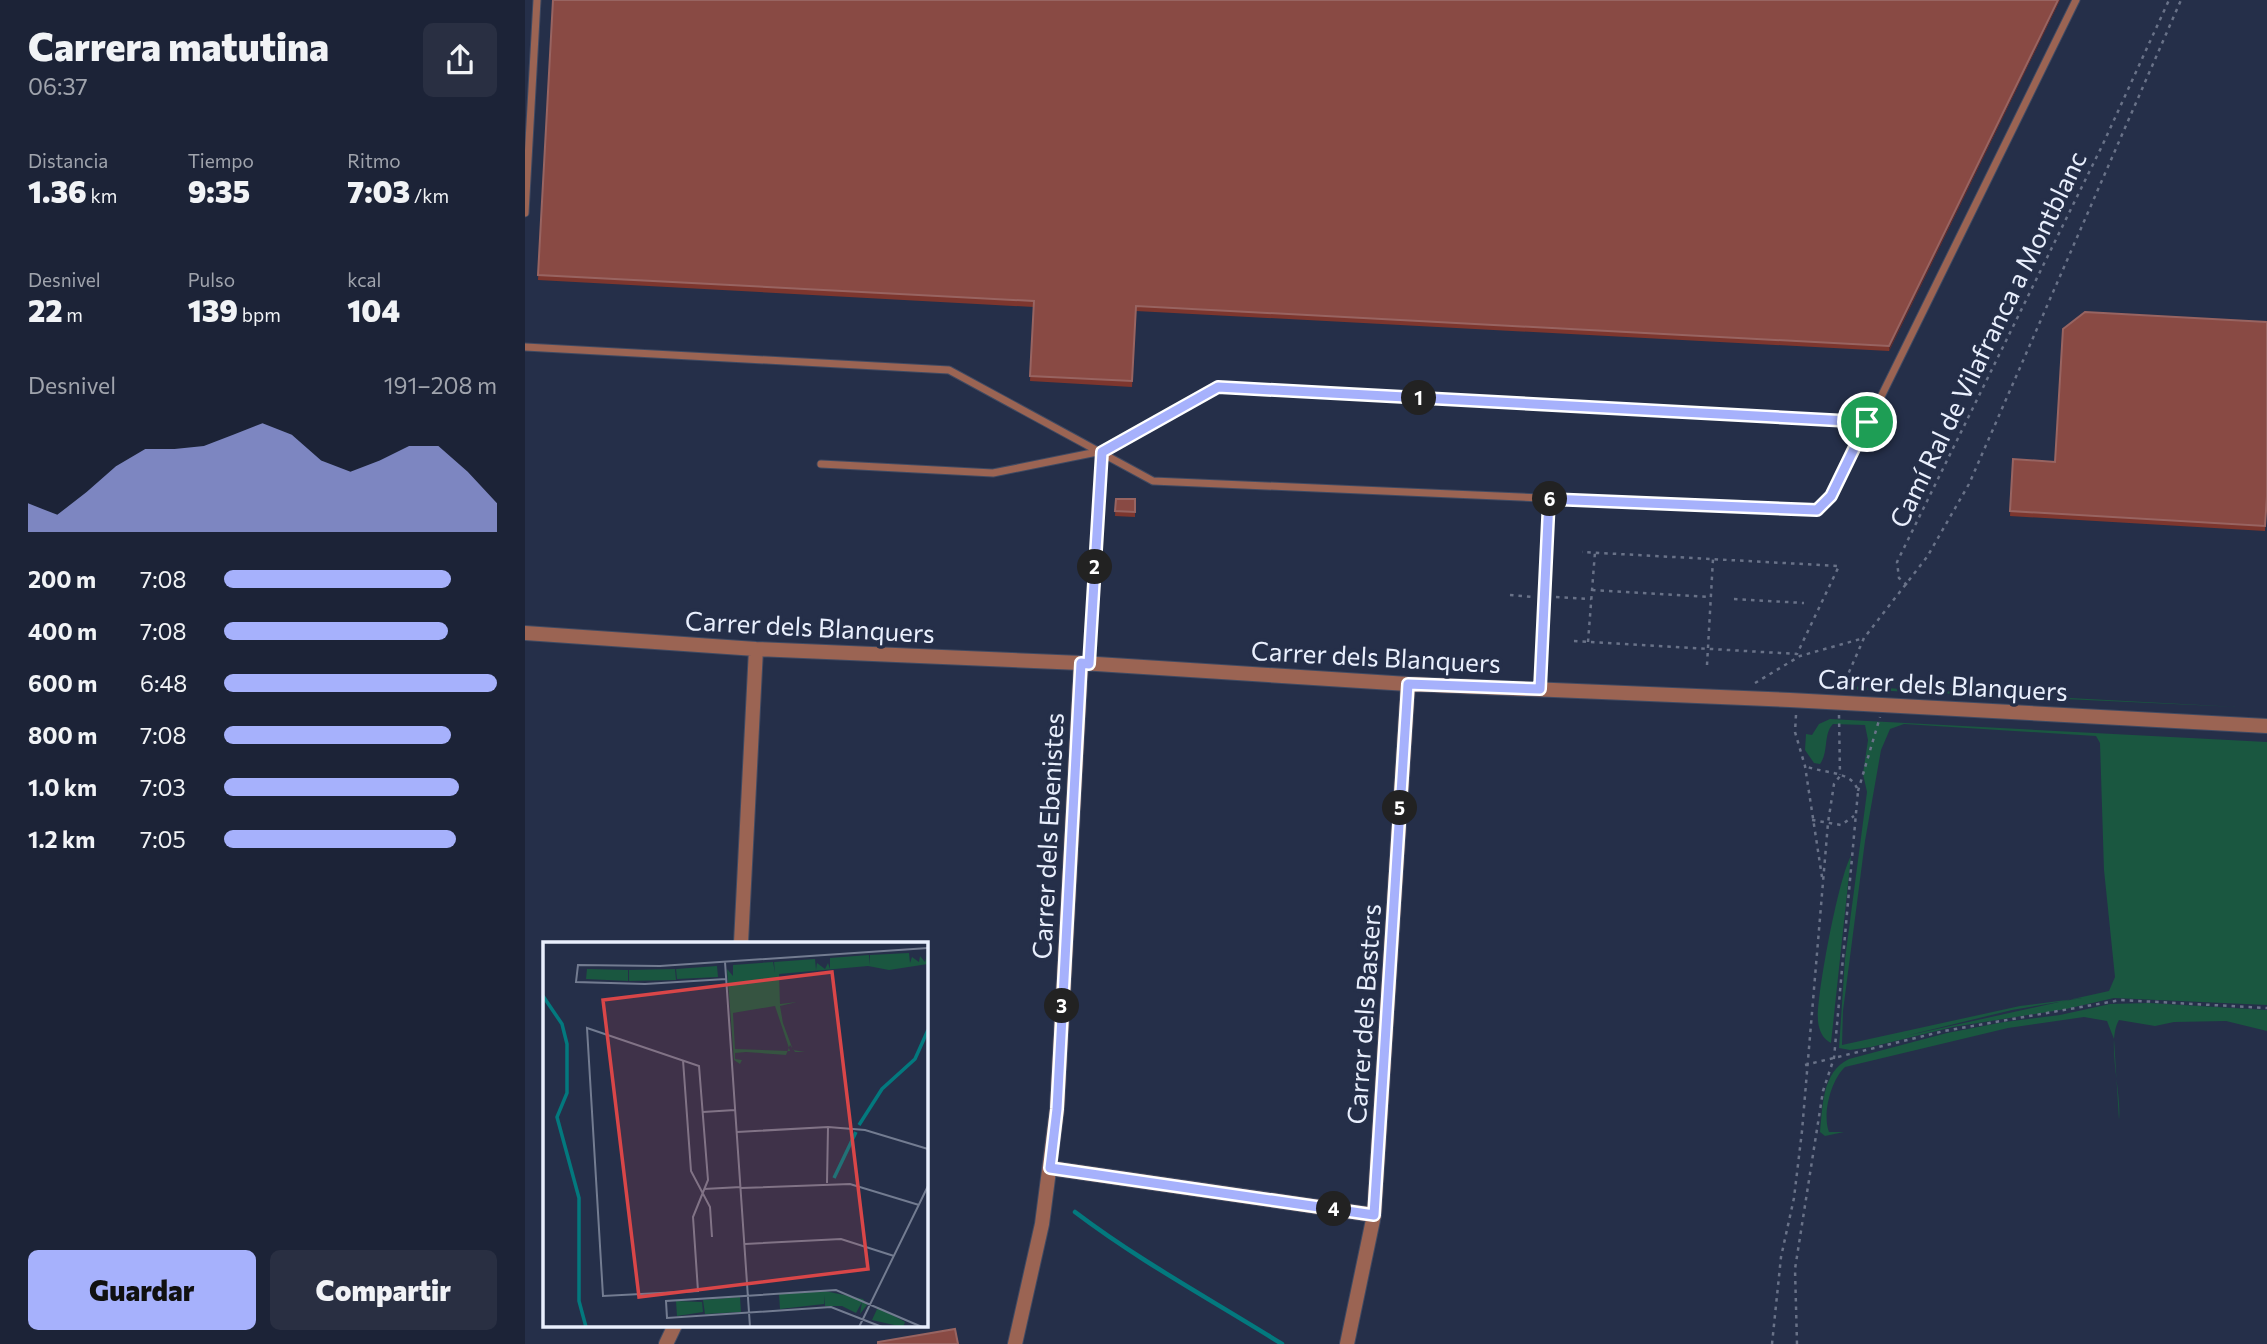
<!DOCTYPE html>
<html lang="es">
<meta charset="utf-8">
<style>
:root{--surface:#1c2337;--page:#292f42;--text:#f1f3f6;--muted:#a0a4ad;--accent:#a6b1fc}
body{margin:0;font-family:Commissioner,sans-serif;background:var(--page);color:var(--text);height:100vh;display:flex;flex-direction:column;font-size:26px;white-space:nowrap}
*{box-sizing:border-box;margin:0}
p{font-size:23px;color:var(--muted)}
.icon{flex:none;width:38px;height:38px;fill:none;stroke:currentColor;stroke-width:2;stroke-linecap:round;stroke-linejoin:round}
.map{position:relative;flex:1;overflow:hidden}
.panel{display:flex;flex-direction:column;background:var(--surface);width:525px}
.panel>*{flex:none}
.pin{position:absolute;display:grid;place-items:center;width:60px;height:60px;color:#fff;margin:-30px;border:4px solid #fff;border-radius:50%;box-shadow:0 2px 7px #0007}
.km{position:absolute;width:35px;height:35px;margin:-18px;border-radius:50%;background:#222;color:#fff;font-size:19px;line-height:35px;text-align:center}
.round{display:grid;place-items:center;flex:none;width:74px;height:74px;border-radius:10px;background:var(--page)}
.headline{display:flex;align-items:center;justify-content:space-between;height:119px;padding:0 28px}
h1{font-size:38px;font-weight:800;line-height:52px}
.metrics{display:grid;grid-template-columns:repeat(3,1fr);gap:10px;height:119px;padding:7px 28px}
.metrics div{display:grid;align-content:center}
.metrics b{font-size:30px;font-weight:800}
.metrics small{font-size:19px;font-weight:400}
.metrics p{font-size:19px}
.chart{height:196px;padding:14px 28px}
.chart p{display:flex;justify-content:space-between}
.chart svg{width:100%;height:126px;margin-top:7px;fill:var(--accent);opacity:.7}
.button{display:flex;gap:14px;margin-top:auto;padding:14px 28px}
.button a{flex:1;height:80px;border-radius:10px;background:var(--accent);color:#111;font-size:28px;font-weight:800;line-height:80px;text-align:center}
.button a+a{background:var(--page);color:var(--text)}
ul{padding:0 28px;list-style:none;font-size:23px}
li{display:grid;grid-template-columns:112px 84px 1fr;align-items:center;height:52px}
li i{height:18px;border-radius:9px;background:var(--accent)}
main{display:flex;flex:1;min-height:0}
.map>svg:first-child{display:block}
.green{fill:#1a5740;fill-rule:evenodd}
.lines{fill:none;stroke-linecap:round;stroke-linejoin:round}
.stream{stroke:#03797e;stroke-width:4.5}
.service-casing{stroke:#404a62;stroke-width:9}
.minor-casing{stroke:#404a62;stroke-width:16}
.path{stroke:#697288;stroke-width:2.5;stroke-dasharray:3.5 5;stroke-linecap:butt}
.service{stroke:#9b6453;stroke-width:7}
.minor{stroke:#9b6453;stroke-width:14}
.wall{fill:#7d362e}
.shaded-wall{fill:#552b2f}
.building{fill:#894a44;stroke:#986461;stroke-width:2}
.route-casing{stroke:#fff;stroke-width:14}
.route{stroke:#a6b1fc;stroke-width:9}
.labels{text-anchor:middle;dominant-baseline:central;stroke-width:7;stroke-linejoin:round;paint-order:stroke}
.street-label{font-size:26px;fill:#e9effd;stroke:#252f49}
.inset-river{fill:none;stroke:#03797e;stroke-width:3.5}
.inset-road{fill:none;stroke:#737c91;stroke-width:2}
.view{fill:#d94648;fill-opacity:0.15;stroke:#d94648;stroke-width:3.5}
.inset-edge{fill:none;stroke:#e9effd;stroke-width:3.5}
</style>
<main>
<section class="panel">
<div class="headline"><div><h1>Carrera matutina</h1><p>06:37</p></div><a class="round"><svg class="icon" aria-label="share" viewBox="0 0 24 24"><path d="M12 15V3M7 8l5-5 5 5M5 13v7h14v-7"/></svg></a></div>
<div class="metrics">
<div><p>Distancia</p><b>1.36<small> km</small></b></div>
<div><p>Tiempo</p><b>9:35</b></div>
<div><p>Ritmo</p><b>7:03<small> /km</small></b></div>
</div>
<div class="metrics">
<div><p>Desnivel</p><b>22<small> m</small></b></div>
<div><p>Pulso</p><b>139<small> bpm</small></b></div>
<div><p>kcal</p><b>104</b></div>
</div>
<div class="chart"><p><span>Desnivel</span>191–208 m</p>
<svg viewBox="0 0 160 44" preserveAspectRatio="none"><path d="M0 44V34L10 38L20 30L30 21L40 15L50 15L60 14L70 10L80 6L90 10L100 19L110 23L120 19L130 14L140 14L150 23L160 34V44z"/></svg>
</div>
<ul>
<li><b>200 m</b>7:08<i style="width:83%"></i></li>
<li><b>400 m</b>7:08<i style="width:82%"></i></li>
<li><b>600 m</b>6:48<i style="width:100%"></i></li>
<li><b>800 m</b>7:08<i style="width:83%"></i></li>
<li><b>1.0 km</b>7:03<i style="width:86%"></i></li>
<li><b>1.2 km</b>7:05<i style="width:85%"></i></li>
</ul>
<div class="button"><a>Guardar</a><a>Compartir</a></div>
</section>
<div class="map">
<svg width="1742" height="1344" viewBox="0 0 1742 1344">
<rect width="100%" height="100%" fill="#252f49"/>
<path class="green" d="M1322 686 1713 707 1322 689Z
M1305 719 1742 742V1005L1589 998 1541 1009 1428 1027 1346 1047 1325 1050 1314 1048 1320 959 1342 792 1338 774 1343 740 1340 725 1308 724C1298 734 1304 752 1295 764L1289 763 1280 750 1281 734 1287 735 1294 724ZM1379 724 1571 736 1575 743 1579 870 1590 977 1584 991 1380 1036 1487 1010 1557 998 1495 1006 1317 1045 1318 1011 1340 841 1356 750 1365 729Z
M1326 856 1306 1043C1298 1039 1294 1031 1293 1021 1291 997 1314 876 1326 856Z
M1624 1003 1742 1010V1031L1701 1021 1649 1022 1630 1026 1594 1020C1581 1042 1597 1093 1594 1120L1589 1039 1582 1021 1559 1017 1483 1028 1320 1067C1306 1080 1297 1114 1304 1132H1319L1300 1136 1295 1132C1298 1105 1297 1072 1324 1059L1422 1033 1479 1022 1535 1015 1585 1004Z"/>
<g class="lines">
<path class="stream" d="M550 1212C616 1262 687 1300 757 1344"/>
<g class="service-casing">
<path id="service" d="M0 213 12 0
M0 347 424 370 628 481 1292 510 1306 496 1320 470 1551 0
M296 464 468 473 577 451 693 387 1342 422
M564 663 577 451
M1015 689 1024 499"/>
</g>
<g class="minor-casing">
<path id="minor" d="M0 633 231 649 556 663 883 684 1265 700 1742 726
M216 943 231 649
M525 1168 849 1215
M141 1344 150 1325
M490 1344 517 1224 532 1109 556 663
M822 1344 849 1215 883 684"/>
</g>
<path class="path" d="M1382 585 1374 578 1372 562 1578 144 1644 0
M1067 590 1185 597
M985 595 1007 597
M1031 597 1066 599
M1209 599 1279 603
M1049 641 1272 654 1314 566 1057 552
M1063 642 1070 552
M1182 665 1188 559
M1230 683 1275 656 1339 638
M1317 688 1339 638 1402 557 1444 484 1656 0
M1271 715 1270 732 1280 766 1297 877
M1314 715 1315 775
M1333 791 1355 717
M1287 820 1316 825 1329 816
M1280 1065 1419 1031 1596 1000 1742 1008
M1247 1344 1256 1257 1269 1198 1277 1131 1303 823 1309 784 1315 776
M1272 1344 1270 1269 1298 1091 1309 1058 1333 791C1327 770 1299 774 1280 766"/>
<use href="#service" class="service"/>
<use href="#minor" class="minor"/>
</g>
<path class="wall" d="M28 0H1535L1364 351 611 311 607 387 505 381 509 307 13 280Z
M1488 459 1530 462 1742 501 1740 531 1485 516Z
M591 499H610V517L590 516Z"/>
<path class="shaded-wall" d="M1533 0H1535L1364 351V346Z"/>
<path class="building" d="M28 0H1533L1364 346 611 306 607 381 505 376 509 301 13 275Z
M1560 312 1742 322V496L1740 526 1485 511 1488 459 1530 462 1538 329Z
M591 499H610V512L590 511Z
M430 1329 433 1344H353V1342Z"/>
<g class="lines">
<g class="route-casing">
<path id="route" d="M693 387 1342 422 1306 496 1292 510 1024 499 1015 689 883 684 849 1215 525 1168 532 1109 556 663 564 664 577 452Z"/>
</g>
<use href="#route" class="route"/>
</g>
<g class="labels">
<g class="street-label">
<text transform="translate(1462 339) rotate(-64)">Camí Ral de Vilafranca a Montblanc</text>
<text transform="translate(285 626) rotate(3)">Carrer dels Blanquers</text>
<text transform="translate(851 656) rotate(3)">Carrer dels Blanquers</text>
<text transform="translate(1418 684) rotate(3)">Carrer dels Blanquers</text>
<text transform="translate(522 836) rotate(-87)">Carrer dels Ebenistes</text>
<text transform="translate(838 1014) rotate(-86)">Carrer dels Basters</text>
</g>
</g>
<g transform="translate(18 942)">
<rect width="385" height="385" fill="#252f49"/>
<path d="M385 9V22L346 28 325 24 236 32 237 62 254 60 237 64 240 81 250 108 262 110H252L247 103 243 113 203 110 192 111V117L199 118 197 122 191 118 184 27 190 34V23L230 20 232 31 231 20 272 17 273 28 274 21 282 27 285 21 287 27V16L326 13 327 23V13L366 11 367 21 369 15 376 20 377 14 382 20ZM232 64 247 109 192 107 190 71ZM174 24 175 35 134 37 133 27ZM44 27 85 28V39L43 37ZM132 27 133 38 86 39V28ZM282 349 320 357 324 363 317 372 319 360 313 371 299 364H282L281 353V362L237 367 236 352ZM197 355 198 370 162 372 160 358ZM133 359 159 360 160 370 134 374ZM335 365 362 380 360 385 329 378Z" fill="#1a5740" fill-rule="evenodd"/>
<path class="inset-river" d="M0 54 19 82 24 102V151L14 175 36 256V359L43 385M316 183 339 147 372 117 385 88M291 236 313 190"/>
<path class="inset-road" d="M182 20 207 385M183 37 102 42 33 40 35 23 117 24 385 6M44 86 156 124 165 238 150 275 155 349 60 354ZM140 118 148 229 167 265 169 295M160 170 192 168M194 190 285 185 322 188 385 207M284 241 285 185M198 246 307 242 376 263M161 247 198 245M202 302 298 297 351 314M316 385 385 244M339 385 288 365 124 376 123 359 293 348 379 385"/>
<path class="view" d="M289 30 325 327 96 355 60 58Z"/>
<rect width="385" height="385" class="inset-edge"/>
</g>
</svg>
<div class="pin" style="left:1342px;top:422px;background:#1e9e55"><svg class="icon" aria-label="arrive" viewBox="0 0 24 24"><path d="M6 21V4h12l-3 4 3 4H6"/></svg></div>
<b class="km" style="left:894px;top:398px">1</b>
<b class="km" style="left:570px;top:567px">2</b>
<b class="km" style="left:537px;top:1006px">3</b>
<b class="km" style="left:809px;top:1209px">4</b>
<b class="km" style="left:875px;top:808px">5</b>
<b class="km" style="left:1025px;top:499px">6</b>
</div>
</main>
